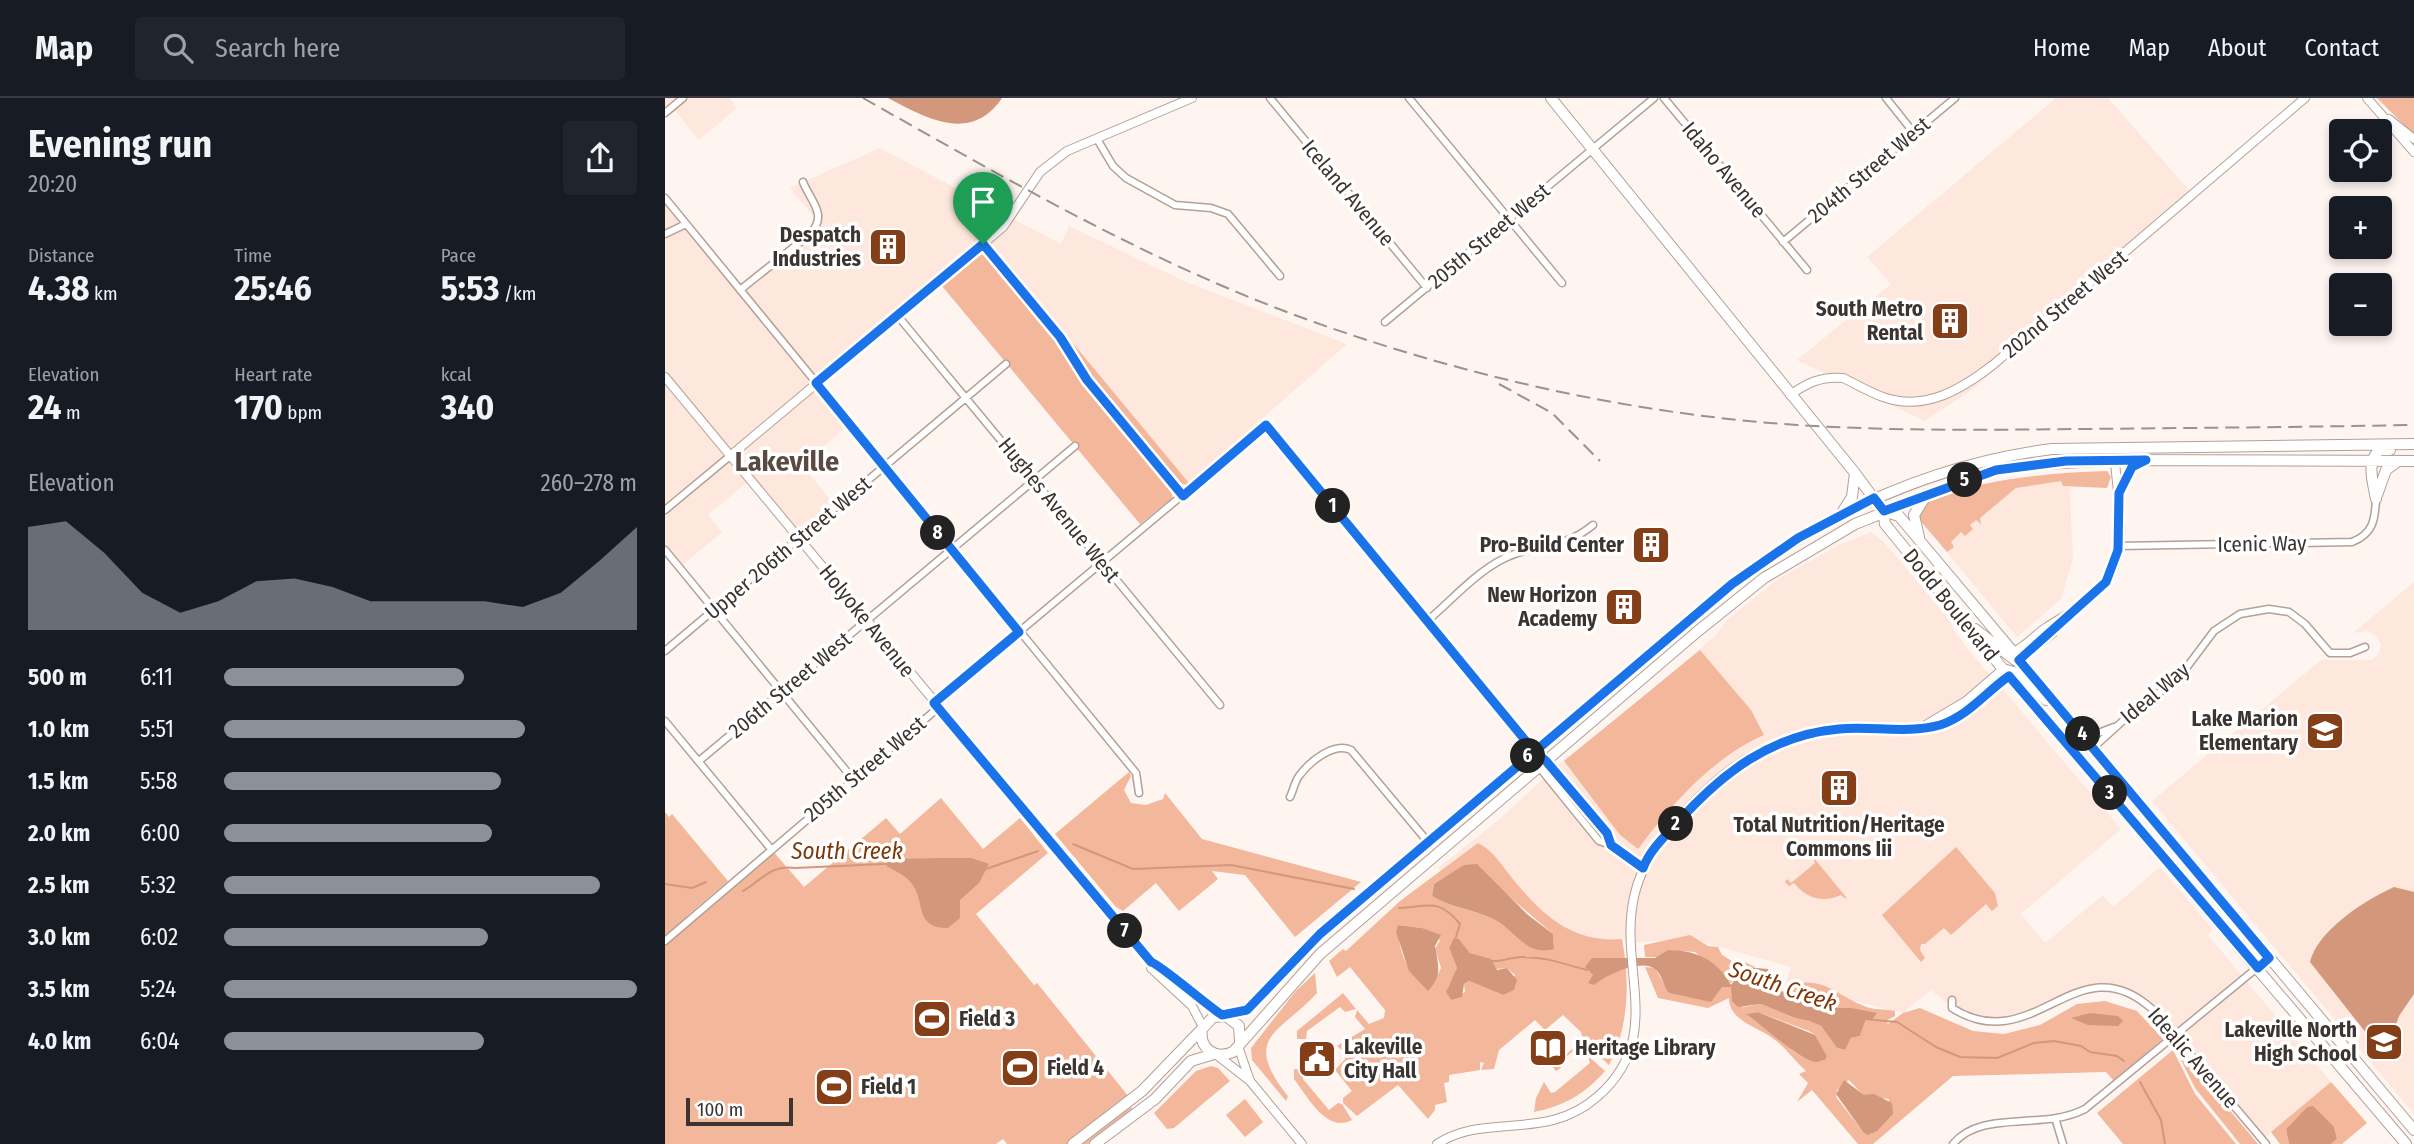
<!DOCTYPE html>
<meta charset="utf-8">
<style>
:root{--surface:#171b24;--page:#20242c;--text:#f1f3f6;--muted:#9ea1a6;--line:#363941;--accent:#8c9099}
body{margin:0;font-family:"Fira Sans Condensed",sans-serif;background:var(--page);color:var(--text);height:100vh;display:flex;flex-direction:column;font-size:26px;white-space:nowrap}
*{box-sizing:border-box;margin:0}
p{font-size:23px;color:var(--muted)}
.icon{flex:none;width:38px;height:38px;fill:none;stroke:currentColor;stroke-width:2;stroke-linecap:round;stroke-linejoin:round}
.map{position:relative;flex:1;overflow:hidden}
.sheet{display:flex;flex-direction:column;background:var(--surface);width:665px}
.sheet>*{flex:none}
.buttons{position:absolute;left:1664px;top:21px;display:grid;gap:14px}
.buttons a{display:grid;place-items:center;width:63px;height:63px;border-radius:7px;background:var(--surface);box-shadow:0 4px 10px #0003;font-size:35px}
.scale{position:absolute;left:21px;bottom:18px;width:107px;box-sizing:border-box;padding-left:7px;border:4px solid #3c3430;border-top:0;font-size:19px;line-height:24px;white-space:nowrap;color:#3c3430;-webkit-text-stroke:5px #fff;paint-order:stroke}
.pin{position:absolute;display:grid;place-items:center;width:60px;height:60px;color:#fff;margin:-72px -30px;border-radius:50% 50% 50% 0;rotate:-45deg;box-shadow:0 0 7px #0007}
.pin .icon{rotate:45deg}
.km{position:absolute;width:35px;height:35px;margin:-18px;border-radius:50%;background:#222;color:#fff;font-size:19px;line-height:35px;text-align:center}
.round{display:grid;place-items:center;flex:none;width:74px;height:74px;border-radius:7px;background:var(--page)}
.head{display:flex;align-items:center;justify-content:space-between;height:119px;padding:0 28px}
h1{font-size:38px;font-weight:700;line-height:52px}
.stats{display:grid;grid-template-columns:repeat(3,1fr);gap:10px;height:119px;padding:7px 28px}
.stats div{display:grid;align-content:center}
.stats b{font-size:35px;font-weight:700}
.stats small{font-size:19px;font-weight:400}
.stats p{font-size:19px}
.chart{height:196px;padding:14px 28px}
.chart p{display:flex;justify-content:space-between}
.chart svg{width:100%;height:126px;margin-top:7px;fill:var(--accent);opacity:.7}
ul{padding:0 28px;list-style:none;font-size:23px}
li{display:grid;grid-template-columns:112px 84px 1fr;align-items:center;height:52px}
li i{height:18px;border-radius:9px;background:var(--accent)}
header{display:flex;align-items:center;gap:42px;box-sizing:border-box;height:98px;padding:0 35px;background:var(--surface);border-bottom:2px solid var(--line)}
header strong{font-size:33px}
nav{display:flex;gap:38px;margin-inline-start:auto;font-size:24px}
.search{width:490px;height:63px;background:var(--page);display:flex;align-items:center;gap:18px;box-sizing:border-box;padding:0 24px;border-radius:7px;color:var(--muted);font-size:26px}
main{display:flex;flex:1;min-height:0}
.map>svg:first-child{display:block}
.built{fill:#fee7dc}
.green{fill:#f3b79b;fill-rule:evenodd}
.water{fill:#d3987b}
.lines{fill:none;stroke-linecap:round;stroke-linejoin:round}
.stream{stroke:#d3987b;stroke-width:2}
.minor-casing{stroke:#b3a097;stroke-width:9}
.tertiary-casing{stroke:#b3a097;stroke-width:10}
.secondary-casing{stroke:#b3a097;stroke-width:12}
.minor{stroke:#fff;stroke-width:6}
.tertiary{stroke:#fff;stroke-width:8}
.secondary{stroke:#fff;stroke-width:10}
.rail{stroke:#9b928e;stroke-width:2;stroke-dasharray:14 7;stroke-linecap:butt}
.route-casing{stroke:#fff;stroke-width:14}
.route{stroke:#1a73e8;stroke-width:9}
.labels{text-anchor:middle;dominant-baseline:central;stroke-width:7;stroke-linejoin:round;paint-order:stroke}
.street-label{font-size:21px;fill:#3c3430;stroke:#fff}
.poi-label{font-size:21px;font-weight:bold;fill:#3c3430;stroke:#fff;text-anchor:end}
.water-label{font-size:23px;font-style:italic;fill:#7e3709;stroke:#fff}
.district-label{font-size:28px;font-weight:bold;fill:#5b4a42;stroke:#fff}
</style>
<header>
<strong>Map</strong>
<div class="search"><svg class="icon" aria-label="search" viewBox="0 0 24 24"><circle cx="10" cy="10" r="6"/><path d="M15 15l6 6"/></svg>Search here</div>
<nav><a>Home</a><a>Map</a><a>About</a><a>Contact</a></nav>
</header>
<main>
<section class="sheet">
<div class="head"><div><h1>Evening run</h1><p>20:20</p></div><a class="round"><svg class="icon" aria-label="share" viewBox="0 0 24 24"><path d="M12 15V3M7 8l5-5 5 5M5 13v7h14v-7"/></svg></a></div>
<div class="stats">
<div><p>Distance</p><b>4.38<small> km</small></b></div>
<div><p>Time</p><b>25:46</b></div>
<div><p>Pace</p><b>5:53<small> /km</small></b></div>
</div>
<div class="stats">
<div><p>Elevation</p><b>24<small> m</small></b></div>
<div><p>Heart rate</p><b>170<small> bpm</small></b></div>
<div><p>kcal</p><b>340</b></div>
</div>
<div class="chart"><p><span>Elevation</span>260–278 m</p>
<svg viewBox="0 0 160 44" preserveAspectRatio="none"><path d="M0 44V8L10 6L20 17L30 31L40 38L50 34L60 27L70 26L80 29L90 34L100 34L110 34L120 34L130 36L140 31L150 20L160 8V44z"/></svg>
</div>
<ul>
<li><b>500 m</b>6:11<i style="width:58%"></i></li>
<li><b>1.0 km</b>5:51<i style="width:73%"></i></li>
<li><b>1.5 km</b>5:58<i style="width:67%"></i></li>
<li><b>2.0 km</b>6:00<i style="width:65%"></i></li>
<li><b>2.5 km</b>5:32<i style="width:91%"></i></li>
<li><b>3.0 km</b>6:02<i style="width:64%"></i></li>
<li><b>3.5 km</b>5:24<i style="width:100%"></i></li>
<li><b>4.0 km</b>6:04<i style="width:63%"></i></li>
</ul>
</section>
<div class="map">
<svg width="1749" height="1046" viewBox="0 0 1749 1046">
<rect width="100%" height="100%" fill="#fef5f1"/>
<path class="built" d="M0 0H64L72 10 34 42 7 9 0 15Z
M1391 0H1443L1531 100 1308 291 1260 323 1132 262 1226 186 1202 159Z
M215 50 396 146 404 128 521 184 682 246 524 385 323 142 151 285 184 326 137 367 172 410 134 441 85 382 43 417 57 434 14 470 0 452V100L75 192 144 137 154 115 147 117 125 90Z
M1404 379 1408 460 1396 501 1352 539 1276 447 1349 387Z
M1206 434 1219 444 1283 520 1292 537 1319 571 1340 589 1339 593 1456 731 1356 816 1380 845 1438 797 1448 809 1495 769 1548 832 1543 837 1666 984 1597 1042 1487 911 1465 897 1428 890 1378 911 1328 924 1290 912 1266 892 1238 915 1121 886 1126 869 1023 840 967 845 957 841 921 842 874 815 779 778 773 770 837 719 895 665 981 597 1051 537 1061 523 1113 481 1176 446Z
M1749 484V1016L1487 703 1656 562H1707L1714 555 1716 546 1711 538 1702 533 1688 535Z"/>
<path class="green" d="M1712 0H1749V37Z
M319 156 390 242 421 290 507 393V400L475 426 277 188 314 157Z
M407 244 524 385 522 387 516 386 427 279Z
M1442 373 1446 379 1442 390 1398 388 1396 383 1351 390 1315 420 1316 426 1311 422 1305 427 1308 431 1300 438 1296 434 1286 444 1289 449 1282 454 1253 420 1260 403C1320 381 1378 375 1442 373Z
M1035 552 1086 612 1099 637C1048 659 1006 707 973 751L955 737 899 663Z
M464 674 466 678 459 692 466 705 481 707 498 701 500 695 537 741 696 784 630 839 580 777 547 773 553 781 514 813 491 785 458 813 451 809 390 736Z
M276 700 318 751 355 720 383 755 311 816 369 887 372 885 468 1004 451 1019 466 1009 468 1012 423 1046H342L338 1041 331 1046H0V714L4 719 7 716 63 783 22 818 25 822 106 751 139 789 221 720 235 736Z
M813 745C828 752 837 768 847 780 877 817 907 845 957 841 965 883 964 929 944 967L925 950 913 957 908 953 893 966 896 970 891 973 887 968 918 942 916 934 898 917 880 932 870 922 834 952 829 971 816 972 819 965 815 964V972L784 977V984L779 985 782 1004 770 1007V1012L763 1021 733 987 692 1018 678 1005V1000L687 993 670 972 680 961 678 953 672 948 700 931 690 919 692 912 704 926 719 920 720 912 685 869 672 879 664 863 678 851 681 853 735 803ZM799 768 844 798 888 836 889 850C860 859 851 831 828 821 807 811 786 810 767 798L769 786ZM733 827 757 830 775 842 770 851 776 870 766 889H760C741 871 733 853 733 827ZM794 841 805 855 826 862 831 871 842 870 850 877 838 897 804 883 799 886 800 894 786 902C776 889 790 884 792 870L784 850 787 844Z
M1291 749 1330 795 1333 808 1327 813 1321 806 1286 837 1279 830 1260 846H1256L1255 852 1260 860 1256 864 1217 817Z
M1148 759 1181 799V801L1176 797C1158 805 1142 801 1129 785L1124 788 1120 784 1122 781 1126 785 1150 765Z
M1025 837 1043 848 1053 849 1057 857 1067 863 1070 876 1078 863 1090 869 1066 885 1030 854 1003 852 995 859H980L979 847Z
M980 869 990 870 1004 895C1020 897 1047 909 1057 888L1067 889V899L1078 909 1096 906 1130 920 1144 923 1156 928 1172 950 1180 952 1186 940 1195 938 1201 921 1211 916 1187 910H1161L1144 898 1120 893 1123 889C1155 875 1172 898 1199 908 1211 913 1218 910 1230 913V918L1221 923 1223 926 1238 915 1255 910 1308 933 1339 936 1375 927 1412 906 1440 903 1472 913 1498 941 1449 983 1441 974 1288 978 1208 1046H1193L1147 992 1132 1004 1143 985 1134 976 1141 973C1130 963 1122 951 1110 942 1095 929 1064 924 1064 900L1043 910 993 900ZM1093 914 1144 933 1150 937 1162 958C1138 974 1114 938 1097 924 1092 921 1086 920 1082 916ZM1184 982 1199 998 1224 1001 1223 1021 1206 1036 1198 1034 1171 999 1172 992Z
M650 875 652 895C616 935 575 938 623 998L621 1003 587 962 586 950 630 894Z
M678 895 691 911 680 914 675 909 642 933 641 941H632V933Z
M1510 950 1514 952 1593 1046H1575L1530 990Z
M1508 952 1530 996 1571 1046H1458L1432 1015Z
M923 958 940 973C920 996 899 1008 869 1014L871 1000 879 984 886 995 890 994 925 965Z
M546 968 553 970 565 983 509 1030 502 1031 489 1015 531 973Z
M629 971 638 972V981L664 1012 673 1005 677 1006 687 1022C662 1036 642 998 629 981Z
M1666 984 1702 1025 1677 1046H1666L1672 1041 1669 1029 1642 1009 1621 1031 1624 1046H1615L1606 1034Z
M580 1001 598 1024 580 1039 561 1017Z"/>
<path class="water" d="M223 0H337C306 46 261 20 223 0Z
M276 760H306L324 766 314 785 295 802V820L283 830C249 830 261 805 247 786 239 775 228 773 219 766L227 761Z
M812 766 863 817 888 836 889 851C860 859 850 831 828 821 808 811 786 810 767 798L769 786 799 767Z
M1729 789 1749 794V896L1734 918 1724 947 1713 950 1645 864C1653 832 1700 802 1729 789Z
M733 827 757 830 776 837 770 848C773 867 778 877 763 893L744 873 731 834Z
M789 840 794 841 805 855 826 861 832 872 842 870 852 882 849 892 838 897 804 883 799 886 797 899 786 902 781 894 792 870 784 850Z
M1003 852C1032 852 1053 863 1066 887L1080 869 1103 871 1110 892 1144 898 1161 910H1187L1212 915 1207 922 1201 921 1195 938 1186 940 1180 952 1172 950 1156 928 1144 923 1130 920 1096 906 1073 909 1067 903 1066 889H1057L1046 904 1004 895C998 888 997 876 990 871 976 860 941 877 929 887L923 885 928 877 920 869 927 860H990Z
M1093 914 1150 937 1162 958 1160 962C1157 962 1154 964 1151 964 1134 963 1098 927 1081 916Z
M1425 915 1453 918 1458 923 1453 928 1423 927 1406 920Z
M1179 982 1199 997 1209 996 1227 1005 1228 1016 1212 1033 1203 1037 1198 1034 1171 996Z
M1648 1008 1669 1029 1672 1041 1666 1046H1624L1621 1031 1642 1009Z"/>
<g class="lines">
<path class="stream" d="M408 746 468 771 566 767 689 791
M321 771 373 753
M0 786 27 790 41 784
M78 793C97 782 106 766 130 770L219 766
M734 810C763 809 773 799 795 826L791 839
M827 863C839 864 847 858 860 859 887 860 897 866 922 872
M1199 921 1232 924 1271 949 1295 959 1332 960 1369 945 1389 943 1416 948 1425 954 1452 958 1459 963
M1475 984 1496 1022 1500 1046"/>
<g class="minor-casing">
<path id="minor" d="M605 0 762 190
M744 0 897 185
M999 0 1142 172
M1221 0 1249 35
M0 15 18 0
M432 41 448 68 461 80 510 107 546 110 563 116 615 178
M0 100 471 675 474 695
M0 136 21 126
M1118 144 1290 0
M318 146 395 239 422 282 518 398
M75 192 144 137C164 117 146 104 138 84
M232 217 555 607
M720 224 989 0
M0 412 65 358
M1453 448 1687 444C1708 436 1710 422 1711 401
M0 452 188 681
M762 523C786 503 810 475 838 461 870 444 895 454 928 427
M0 553 341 266
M269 605 601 327 874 660 881 663 942 735 946 747
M0 623 106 751
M1417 634 1428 637 1449 629
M1429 649 1471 611 1513 581 1549 533 1575 516 1604 511 1624 514 1640 526 1665 555H1685L1700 549
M34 663 410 348
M874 669 934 743 946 747 978 770
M625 699C628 693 630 683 634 678 645 663 669 644 686 652L763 744
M0 843 273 610
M1287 902V910C1369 962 1412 843 1487 911L1601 1046
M1391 1023 1398 1046
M1288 1046C1317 1011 1378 1033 1420 1011L1604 860"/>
</g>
<g class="tertiary-casing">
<path id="tertiary" d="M1702 0 1749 54
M1724 21 1749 41
M0 279 486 864V870L527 908 538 929
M1125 297C1142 285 1156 278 1178 280 1191 286 1204 294 1218 299 1260 314 1297 291 1329 266L1640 0
M65 358 338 129 375 74 402 53 527 0
M1454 395 1467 369 1479 363
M1348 554C1362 548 1369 537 1382 529 1402 516 1426 504 1441 483 1465 451 1452 399 1450 362
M1354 562 1388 535 1393 525
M1259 628 1301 603 1338 571
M486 864C493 865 544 909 557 917
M573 948 585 983 637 1046
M552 957 585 983
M772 1046C821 1014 881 1044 932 999 1001 940 953 871 969 799 979 753 1016 715 1050 684 1089 650 1139 630 1191 630 1218 630 1249 635 1275 627 1303 618 1321 594 1344 578"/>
</g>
<g class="secondary-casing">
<path id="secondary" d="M886 0 1190 375 1218 413 1220 426 1338 571 1741 1046
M1712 397 1721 372 1732 364
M1711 401C1708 384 1701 365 1714 352H1725
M1178 413 1187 399 1190 375
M1218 413 1234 418 1749 1032
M1254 439 1249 417 1262 396
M1310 531 1350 562
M1338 571 1352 575 1381 602
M562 917 582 912 655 836 1067 486C1163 414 1269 366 1387 351L1749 346
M575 944 574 928 561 918 548 919 537 931C534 950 549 962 568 954L655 856 1033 533 1099 480 1190 426 1298 383 1330 372 1360 367 1453 362 1749 363
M408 1046 477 993 537 931
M430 1046 490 1001 526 963 549 956"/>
</g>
<use href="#minor" class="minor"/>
<use href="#tertiary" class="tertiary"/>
<use href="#secondary" class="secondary"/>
<path class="rail" d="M198 0C345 83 489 167 649 224 803 279 968 316 1132 327 1226 333 1321 332 1416 331 1527 330 1638 329 1749 327
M834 286 887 315 935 363"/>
</g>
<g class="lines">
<g class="route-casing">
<path id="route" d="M318 146 395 239 422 282 518 398 601 327 869 653 881 663 942 735 946 747 978 770C985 752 1000 738 1013 724 1057 675 1106 637 1174 631 1207 628 1243 636 1275 627 1303 618 1321 594 1344 578L1593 870 1604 860 1354 562 1441 484 1453 452 1454 395 1467 369 1481 362 1401 363 1331 372 1219 413 1209 400 1133 440 1067 486 655 836 582 912 557 917C543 908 493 865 486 864L269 605 354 534 151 285 318 146"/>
</g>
<use href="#route" class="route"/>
</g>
<defs>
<g id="building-square" transform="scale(2.0125)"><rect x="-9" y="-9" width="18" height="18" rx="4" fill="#843f18" stroke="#fff"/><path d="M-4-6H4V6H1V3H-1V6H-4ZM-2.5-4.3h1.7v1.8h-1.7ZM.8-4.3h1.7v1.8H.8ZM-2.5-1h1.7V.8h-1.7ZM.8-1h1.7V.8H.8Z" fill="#fff"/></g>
<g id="school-square" transform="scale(2.0125)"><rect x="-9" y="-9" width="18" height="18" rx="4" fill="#843f18" stroke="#fff"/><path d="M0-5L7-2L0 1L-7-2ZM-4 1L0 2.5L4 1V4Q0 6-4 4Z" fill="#fff"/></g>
<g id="stadium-square" transform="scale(2.0125)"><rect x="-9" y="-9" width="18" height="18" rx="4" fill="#843f18" stroke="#fff"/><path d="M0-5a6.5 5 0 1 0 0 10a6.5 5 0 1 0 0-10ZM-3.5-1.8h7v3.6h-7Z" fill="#fff"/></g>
<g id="library-square" transform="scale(2.0125)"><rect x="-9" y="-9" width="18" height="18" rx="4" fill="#843f18" stroke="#fff"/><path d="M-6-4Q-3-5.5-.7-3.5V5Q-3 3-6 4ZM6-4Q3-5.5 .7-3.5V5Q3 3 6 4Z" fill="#fff"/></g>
<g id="civic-square" transform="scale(2.0125)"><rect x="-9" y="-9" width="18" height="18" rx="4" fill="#843f18" stroke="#fff"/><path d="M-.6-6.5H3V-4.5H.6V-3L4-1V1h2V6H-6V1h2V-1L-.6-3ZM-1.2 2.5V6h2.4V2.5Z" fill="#fff"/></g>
</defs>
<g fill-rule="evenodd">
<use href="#building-square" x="223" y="149"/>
<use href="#building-square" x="1285" y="223"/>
<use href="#building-square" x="986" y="447"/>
<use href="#building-square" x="959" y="509"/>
<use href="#school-square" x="1660" y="633"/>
<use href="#building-square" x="1174" y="690"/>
<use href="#stadium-square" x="267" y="921"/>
<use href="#school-square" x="1719" y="944"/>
<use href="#library-square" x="883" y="950"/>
<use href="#civic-square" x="652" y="961"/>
<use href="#stadium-square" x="355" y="970"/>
<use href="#stadium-square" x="169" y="989"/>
</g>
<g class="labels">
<g class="street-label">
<text transform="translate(1059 72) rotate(50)">Idaho Avenue</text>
<text transform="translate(1204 72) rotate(-40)">204th Street West</text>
<text transform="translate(683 95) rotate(50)">Iceland Avenue</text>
<text transform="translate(824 138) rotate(-40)">205th Street West</text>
<text transform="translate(1400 206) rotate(-40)">202nd Street West</text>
<text transform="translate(394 412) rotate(51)">Hughes Avenue West</text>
<text transform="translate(1597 446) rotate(-1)">Icenic Way</text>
<text transform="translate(123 450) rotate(-40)">Upper 206th Street West</text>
<text transform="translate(1286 507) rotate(51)">Dodd Boulevard</text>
<text transform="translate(202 523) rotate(51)">Holyoke Avenue</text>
<text transform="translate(125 587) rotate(-40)">206th Street West</text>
<text transform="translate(1490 595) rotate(-40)">Ideal Way</text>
<text transform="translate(200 671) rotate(-40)">205th Street West</text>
<text transform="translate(1528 960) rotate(49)">Idealic Avenue</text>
</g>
<g class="poi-label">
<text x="196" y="137">Despatch<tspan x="196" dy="24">Industries</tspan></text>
<text x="1258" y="211">South Metro<tspan x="1258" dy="24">Rental</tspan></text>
<text x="959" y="447">Pro-Build Center</text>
<text x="932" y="497">New Horizon<tspan x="932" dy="24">Academy</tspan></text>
<text x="1633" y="621">Lake Marion<tspan x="1633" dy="24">Elementary</tspan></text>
<text x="1174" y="727" text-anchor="middle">Total Nutrition/Heritage<tspan x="1174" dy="24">Commons Iii</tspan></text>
<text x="294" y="921" text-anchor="start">Field 3</text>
<text x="1692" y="932">Lakeville North<tspan x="1692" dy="24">High School</tspan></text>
<text x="679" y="949" text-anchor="start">Lakeville<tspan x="679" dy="24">City Hall</tspan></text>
<text x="910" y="950" text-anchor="start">Heritage Library</text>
<text x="382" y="970" text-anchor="start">Field 4</text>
<text x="196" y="989" text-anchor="start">Field 1</text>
</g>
<g class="water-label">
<text x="182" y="753">South Creek</text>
<text transform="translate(1118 888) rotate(19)">South Creek</text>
</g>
<g class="district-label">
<text x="122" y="363">Lakeville</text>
</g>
</g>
</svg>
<div class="buttons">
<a><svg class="icon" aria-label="locate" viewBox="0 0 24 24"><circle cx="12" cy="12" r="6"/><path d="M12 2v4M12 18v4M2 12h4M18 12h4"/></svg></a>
<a>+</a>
<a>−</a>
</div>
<div class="scale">100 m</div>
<div class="pin" style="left:318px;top:146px;background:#1e9e55"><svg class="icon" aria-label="arrive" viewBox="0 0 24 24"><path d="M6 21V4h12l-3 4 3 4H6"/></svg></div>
<b class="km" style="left:668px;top:408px">1</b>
<b class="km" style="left:1011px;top:726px">2</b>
<b class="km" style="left:1445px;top:695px">3</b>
<b class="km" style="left:1418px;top:636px">4</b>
<b class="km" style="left:1300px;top:382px">5</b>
<b class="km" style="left:863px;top:658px">6</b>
<b class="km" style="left:460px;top:833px">7</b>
<b class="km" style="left:273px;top:435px">8</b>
</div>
</main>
